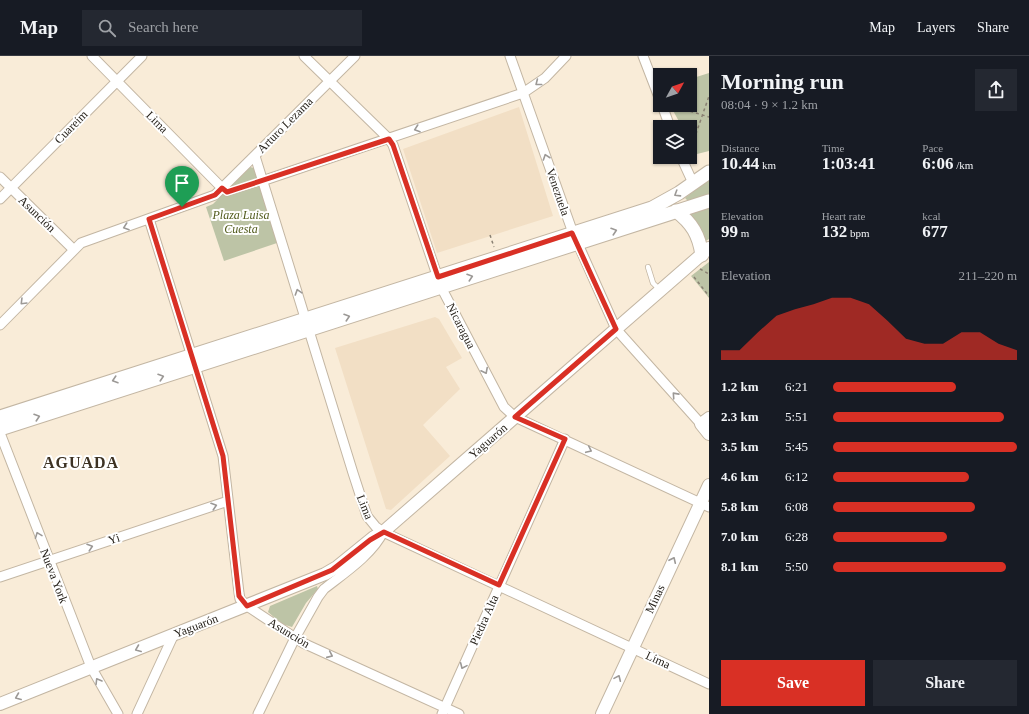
<!DOCTYPE html>
<meta charset="utf-8">
<style>
:root{--surface:#171b24;--page:#242831;--text:#f1f3f6;--muted:#9ea1a6;--line:#363941;--accent:#d93025}
body{margin:0;font-family:Georgia,serif;background:var(--page);color:var(--text);height:100vh;display:flex;flex-direction:column;font-size:15px;white-space:nowrap}
*{box-sizing:border-box;margin:0}
p{font-size:13px;color:var(--muted)}
.icon{flex:none;width:22px;height:22px;fill:none;stroke:currentColor;stroke-width:2;stroke-linecap:round;stroke-linejoin:round}
.map{position:relative;flex:1;overflow:hidden}
.drawer{display:flex;flex-direction:column;background:var(--surface);width:320px}
.drawer>*{flex:none}
.needle{width:26px;rotate:50deg}
.tools{position:absolute;left:653px;top:12px;display:grid;gap:8px}
.tools a{display:grid;place-items:center;width:44px;height:44px;border-radius:0px;background:var(--surface);box-shadow:0 1px 3px #0004;font-size:20px}
.pin{position:absolute;display:grid;place-items:center;width:34px;height:34px;color:#fff;margin:-41px -17px;border-radius:50% 50% 50% 0;rotate:-45deg;box-shadow:0 0 4px #0007}
.pin .icon{rotate:45deg}
.round{display:grid;place-items:center;flex:none;width:42px;height:42px;border-radius:0px;background:var(--page)}
.head{display:flex;align-items:center;justify-content:space-between;height:68px;padding:0 12px}
h1{font-size:22px;font-weight:800;line-height:30px}
.metrics{display:grid;grid-template-columns:repeat(3,1fr);gap:6px;height:68px;padding:4px 12px}
.metrics div{display:grid;align-content:center}
.metrics b{font-size:17px;font-weight:800}
.metrics small{font-size:11px;font-weight:400}
.metrics p{font-size:11px}
.chart{height:112px;padding:8px 12px}
.chart p{display:flex;justify-content:space-between}
.chart svg{width:100%;height:72px;margin-top:4px;fill:var(--accent);opacity:.7}
.cta{display:flex;gap:8px;margin-top:auto;padding:8px 12px}
.cta a{flex:1;height:46px;border-radius:0px;background:var(--accent);color:#fff;font-size:16px;font-weight:800;line-height:46px;text-align:center}
.cta a+a{background:var(--page);color:var(--text)}
ul{padding:0 12px;list-style:none;font-size:13px}
li{display:grid;grid-template-columns:64px 48px 1fr;align-items:center;height:30px}
li i{height:10px;border-radius:5px;background:var(--accent)}
header{display:flex;align-items:center;gap:24px;box-sizing:border-box;height:56px;padding:0 20px;background:var(--surface);border-bottom:1px solid var(--line)}
header strong{font-size:19px}
nav{display:flex;gap:22px;margin-inline-start:auto;font-size:14px}
.search{width:280px;height:36px;background:var(--page);display:flex;align-items:center;gap:10px;box-sizing:border-box;padding:0 14px;border-radius:0px;color:var(--muted);font-size:15px}
main{display:flex;flex:1;min-height:0}
.map>svg:first-child{display:block}
.built{fill:#f2dfc5}
.green{fill:#bdc4a6}
.lines{fill:none;stroke-linecap:round;stroke-linejoin:round}
.service-casing{stroke:#c3b6a3;stroke-width:6}
.pedestrian-casing{stroke:#c3b6a3;stroke-width:9}
.minor-casing{stroke:#c3b6a3;stroke-width:11}
.tertiary-casing{stroke:#c3b6a3;stroke-width:14}
.secondary-casing{stroke:#c3b6a3;stroke-width:15}
.path{stroke:#898072;stroke-width:1.5;stroke-dasharray:3 3;stroke-linecap:butt}
.service{stroke:#fff;stroke-width:4.5}
.pedestrian{stroke:#fff;stroke-width:7}
.minor{stroke:#fff;stroke-width:9}
.tertiary{stroke:#fff;stroke-width:12}
.secondary{stroke:#fff;stroke-width:13}
.oneway{stroke:#9c9996}
.route-casing{stroke:#fff;stroke-width:8}
.route{stroke:#d93025;stroke-width:5}
.labels{text-anchor:middle;dominant-baseline:central;stroke-width:4;stroke-linejoin:round;paint-order:stroke}
.street-label{font-size:12px;fill:#221d16;stroke:#fff}
.park-label{font-size:12px;font-style:italic;fill:#505a1b;stroke:#fff}
.district-label{font-size:16px;font-weight:bold;letter-spacing:1px;fill:#3d3223;stroke:#fff}
</style>
<header>
<strong>Map</strong>
<div class="search"><svg class="icon" aria-label="search" viewBox="0 0 24 24"><circle cx="10" cy="10" r="6"/><path d="M15 15l6 6"/></svg>Search here</div>
<nav><a>Map</a><a>Layers</a><a>Share</a></nav>
</header>
<main>
<div class="map">
<svg width="709" height="658" viewBox="0 0 709 658">
<rect width="100%" height="100%" fill="#f9ecd8"/>
<path class="built" d="M519 51 553 160 437 197 403 93Z
M435 261 439 263 462 302 446 311 460 333 423 369 450 400 391 454 386 453 335 292Z"/>
<path class="green" d="M709 17V95L697 98 692 97 690 93V71H682L670 49H690V23Z
M250 111 254 112 277 187 224 205 206 151 213 148Z
M709 123V138L688 145 685 142Z
M709 152V183L704 186 688 159Z
M709 206V242L691 220Z
M317 530 318 533 306 547 292 571 282 568 268 556 270 550Z"/>
<g class="lines">
<g class="service-casing">
<path id="service" d="M648 211 653 227 660 234"/>
</g>
<g class="pedestrian-casing">
<path id="pedestrian" d="M222 132 227 136 262 125"/>
</g>
<g class="minor-casing">
<path id="minor" d="M92 0 222 132
M304 0 389 83 393 89 441 231 504 351 515 361 709 451
M510 0 573 177 616 273 701 368
M643 0 660 44
M662 49 670 71
M255 100 353 417 367 460 376 471 383 476 709 628
M681 101 693 127
M0 121 74 194
M262 125 523 37 545 22 566 0
M0 143 142 0
M149 163 223 400 239 537 240 543 247 550 303 587 459 658
M0 269 81 187 215 139 355 0
M0 377 91 611 118 658
M0 521 228 445
M137 658 174 578
M258 658 295 582 318 541 324 533C343 518 373 498 383 476
M442 658 565 383"/>
</g>
<g class="tertiary-casing">
<path id="tertiary" d="M709 362 701 368 709 378
M0 648 325 518 337 511 374 481 383 476 709 192
M602 658 709 429"/>
</g>
<g class="secondary-casing">
<path id="secondary" d="M676 155C692 167 699 179 702 199
M0 361 652 152 679 137 709 116
M0 373 709 145"/>
</g>
<path class="path" d="M673 50 709 61
M690 95 709 40
M490 179 494 191
M700 213 709 218
M694 221 709 240"/>
<use href="#service" class="service"/>
<use href="#pedestrian" class="pedestrian"/>
<use href="#minor" class="minor"/>
<use href="#tertiary" class="tertiary"/>
<use href="#secondary" class="secondary"/>
</g>
<defs><path id="oneway-chevron" d="M-2-3.5L2.5 0L-2 3.5" fill="none" stroke-width="1.6" stroke-linecap="round" stroke-linejoin="round"/></defs>
<g class="oneway">
<use href="#oneway-chevron" transform="translate(538 27) rotate(142)"/>
<use href="#oneway-chevron" transform="translate(417 73) rotate(161)"/>
<use href="#oneway-chevron" transform="translate(546 101) rotate(-109)"/>
<use href="#oneway-chevron" transform="translate(677 138) rotate(148)"/>
<use href="#oneway-chevron" transform="translate(126 171) rotate(161)"/>
<use href="#oneway-chevron" transform="translate(614 175) rotate(-18)"/>
<use href="#oneway-chevron" transform="translate(470 221) rotate(-18)"/>
<use href="#oneway-chevron" transform="translate(298 236) rotate(-108)"/>
<use href="#oneway-chevron" transform="translate(23 246) rotate(135)"/>
<use href="#oneway-chevron" transform="translate(347 261) rotate(-18)"/>
<use href="#oneway-chevron" transform="translate(485 315) rotate(63)"/>
<use href="#oneway-chevron" transform="translate(161 321) rotate(-18)"/>
<use href="#oneway-chevron" transform="translate(115 324) rotate(162)"/>
<use href="#oneway-chevron" transform="translate(675 339) rotate(-132)"/>
<use href="#oneway-chevron" transform="translate(37 361) rotate(-18)"/>
<use href="#oneway-chevron" transform="translate(589 394) rotate(25)"/>
<use href="#oneway-chevron" transform="translate(214 450) rotate(-18)"/>
<use href="#oneway-chevron" transform="translate(38 479) rotate(-111)"/>
<use href="#oneway-chevron" transform="translate(90 491) rotate(-18)"/>
<use href="#oneway-chevron" transform="translate(673 504) rotate(-65)"/>
<use href="#oneway-chevron" transform="translate(138 593) rotate(158)"/>
<use href="#oneway-chevron" transform="translate(330 599) rotate(24)"/>
<use href="#oneway-chevron" transform="translate(463 610) rotate(114)"/>
<use href="#oneway-chevron" transform="translate(618 622) rotate(-66)"/>
<use href="#oneway-chevron" transform="translate(98 625) rotate(-121)"/>
<use href="#oneway-chevron" transform="translate(18 641) rotate(158)"/>
</g>
<g class="lines">
<g class="route-casing">
<path id="route" d="M389 83 393 89 438 221 572 177 616 273 515 361 565 383 499 529 384 476 370 484 332 514 247 550 239 540 223 400 149 163 215 139 222 132 227 136Z"/>
</g>
<use href="#route" class="route"/>
</g>
<g class="labels">
<g class="street-label">
<text transform="translate(157 66) rotate(45)">Lima</text>
<text transform="translate(285 69) rotate(-45)">Arturo Lezama</text>
<text transform="translate(71 71) rotate(-45)">Cuareim</text>
<text transform="translate(558 136) rotate(71)">Venezuela</text>
<text transform="translate(37 158) rotate(44)">Asunción</text>
<text transform="translate(461 270) rotate(63)">Nicaragua</text>
<text transform="translate(488 385) rotate(-41)">Yaguarón</text>
<text transform="translate(365 451) rotate(68)">Lima</text>
<text transform="translate(114 483) rotate(-18)">Yi</text>
<text transform="translate(54 520) rotate(69)">Nueva York</text>
<text transform="translate(655 543) rotate(-65)">Minas</text>
<text transform="translate(484 564) rotate(-66)">Piedra Alta</text>
<text transform="translate(196 570) rotate(-21)">Yaguarón</text>
<text transform="translate(289 577) rotate(31)">Asunción</text>
<text transform="translate(658 604) rotate(25)">Lima</text>
</g>
<g class="park-label">
<text x="241" y="159">Plaza Luisa<tspan x="241" dy="14">Cuesta</tspan></text>
</g>
<g class="district-label">
<text x="81" y="406">AGUADA</text>
</g>
</g>
</svg>
<div class="tools">
<a><svg class="needle" viewBox="-14 -14 28 28"><path d="M0-13l5 13h-10z" fill="#e53935"/><path d="M0 13l5-13h-10z" fill="#9ea1a6"/></svg></a>
<a><svg class="icon" aria-label="layers" viewBox="0 0 24 24"><path d="M12 4l9 5-9 5-9-5zM3 14l9 5 9-5"/></svg></a>
</div>
<div class="pin" style="left:182px;top:151px;background:#1e9e55"><svg class="icon" aria-label="arrive" viewBox="0 0 24 24"><path d="M6 21V4h12l-3 4 3 4H6"/></svg></div>
</div>
<section class="drawer">
<div class="head"><div><h1>Morning run</h1><p>08:04 · 9 × 1.2 km</p></div><a class="round"><svg class="icon" aria-label="share" viewBox="0 0 24 24"><path d="M12 15V3M7 8l5-5 5 5M5 13v7h14v-7"/></svg></a></div>
<div class="metrics">
<div><p>Distance</p><b>10.44<small> km</small></b></div>
<div><p>Time</p><b>1:03:41</b></div>
<div><p>Pace</p><b>6:06<small> /km</small></b></div>
</div>
<div class="metrics">
<div><p>Elevation</p><b>99<small> m</small></b></div>
<div><p>Heart rate</p><b>132<small> bpm</small></b></div>
<div><p>kcal</p><b>677</b></div>
</div>
<div class="chart"><p><span>Elevation</span>211–220 m</p>
<svg viewBox="0 0 160 44" preserveAspectRatio="none"><path d="M0 44V38L10 38L20 27L30 17L40 13L50 10L60 6L70 6L80 10L90 20L100 31L110 34L120 34L130 27L140 27L150 34L160 38V44z"/></svg>
</div>
<ul>
<li><b>1.2 km</b>6:21<i style="width:67%"></i></li>
<li><b>2.3 km</b>5:51<i style="width:93%"></i></li>
<li><b>3.5 km</b>5:45<i style="width:100%"></i></li>
<li><b>4.6 km</b>6:12<i style="width:74%"></i></li>
<li><b>5.8 km</b>6:08<i style="width:77%"></i></li>
<li><b>7.0 km</b>6:28<i style="width:62%"></i></li>
<li><b>8.1 km</b>5:50<i style="width:94%"></i></li>
</ul>
<div class="cta"><a>Save</a><a>Share</a></div>
</section>
</main>
